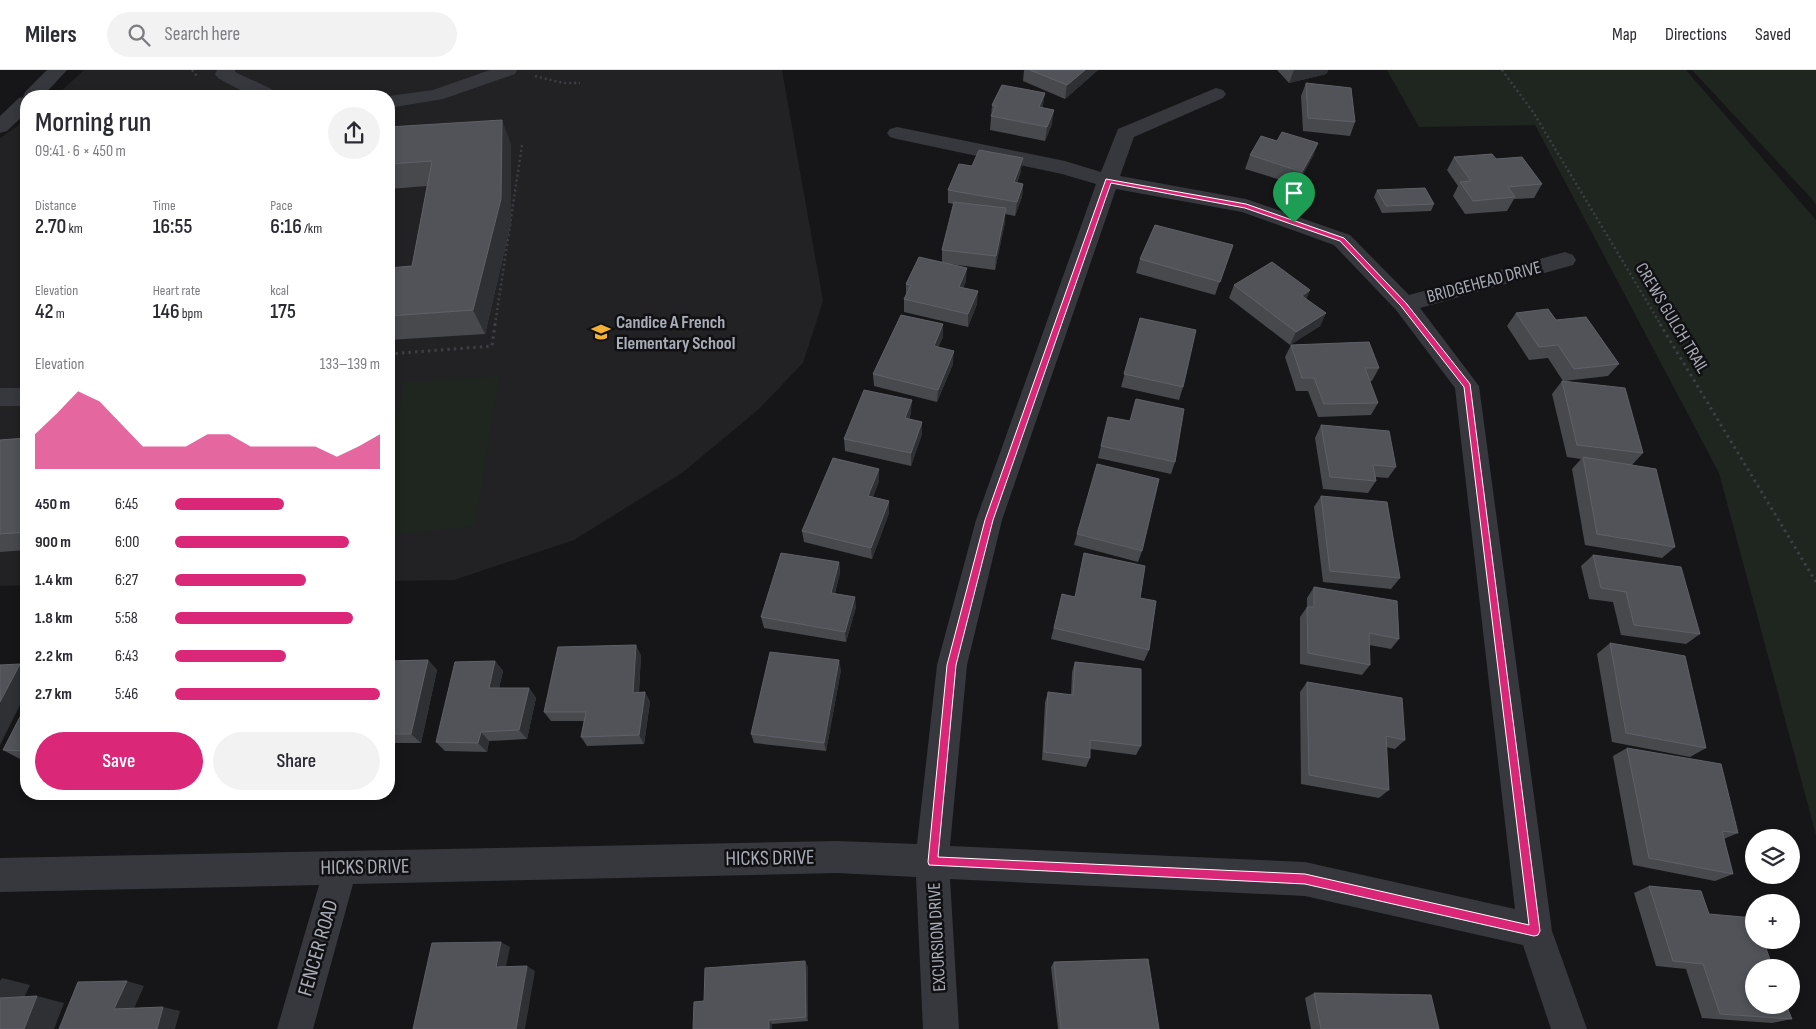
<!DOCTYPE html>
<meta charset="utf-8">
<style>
:root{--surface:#fff;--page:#f2f2f3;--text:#2b2b33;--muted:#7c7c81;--line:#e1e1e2;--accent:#db2777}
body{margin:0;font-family:"Sofia Sans Condensed",sans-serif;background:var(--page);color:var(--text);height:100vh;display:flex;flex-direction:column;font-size:19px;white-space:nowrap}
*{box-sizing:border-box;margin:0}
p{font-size:16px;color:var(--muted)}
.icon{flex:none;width:28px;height:28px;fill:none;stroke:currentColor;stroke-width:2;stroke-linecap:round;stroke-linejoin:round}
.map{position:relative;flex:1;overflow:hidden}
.side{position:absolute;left:20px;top:20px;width:375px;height:710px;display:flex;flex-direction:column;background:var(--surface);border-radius:20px;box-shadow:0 2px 8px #0003}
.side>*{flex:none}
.controls{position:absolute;left:1745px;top:759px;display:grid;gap:10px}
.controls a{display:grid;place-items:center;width:55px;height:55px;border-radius:50%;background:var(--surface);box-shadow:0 2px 8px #0003;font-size:25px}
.pin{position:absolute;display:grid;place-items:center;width:42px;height:42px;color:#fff;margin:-51px -21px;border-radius:50% 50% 50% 0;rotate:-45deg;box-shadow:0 0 5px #0007}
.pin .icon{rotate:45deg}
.round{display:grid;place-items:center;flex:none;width:52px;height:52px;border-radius:26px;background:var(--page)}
.overview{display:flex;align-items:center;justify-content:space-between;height:85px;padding:0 15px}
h1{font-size:28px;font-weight:600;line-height:38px}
.figures{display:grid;grid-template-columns:repeat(3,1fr);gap:8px;height:85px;padding:5px 15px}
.figures div{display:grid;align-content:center}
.figures b{font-size:21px;font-weight:600}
.figures small{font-size:14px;font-weight:400}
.figures p{font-size:14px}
.chart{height:140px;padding:10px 15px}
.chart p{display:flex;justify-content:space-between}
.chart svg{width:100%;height:90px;margin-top:5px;fill:var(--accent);opacity:.7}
.primary-button{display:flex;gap:10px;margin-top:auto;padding:10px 15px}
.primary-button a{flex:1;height:58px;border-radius:30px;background:var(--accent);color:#fff;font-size:20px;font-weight:600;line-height:58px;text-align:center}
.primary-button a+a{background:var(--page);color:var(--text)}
ul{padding:0 15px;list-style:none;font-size:16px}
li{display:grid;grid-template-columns:80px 60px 1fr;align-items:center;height:38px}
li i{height:12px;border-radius:6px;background:var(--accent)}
header{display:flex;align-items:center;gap:30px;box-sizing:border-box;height:70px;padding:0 25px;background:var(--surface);border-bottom:1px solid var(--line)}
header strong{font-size:24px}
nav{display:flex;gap:28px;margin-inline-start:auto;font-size:18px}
.search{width:350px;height:45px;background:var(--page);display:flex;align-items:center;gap:12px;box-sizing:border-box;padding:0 18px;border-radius:28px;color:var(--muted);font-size:19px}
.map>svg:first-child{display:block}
.built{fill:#222225}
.green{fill:#1e261f}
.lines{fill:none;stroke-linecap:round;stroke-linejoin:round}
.path-far1{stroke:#3d3f44;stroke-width:2.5;stroke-dasharray:2 3;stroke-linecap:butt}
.path{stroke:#3d3f44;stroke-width:3;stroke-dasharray:2.5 4;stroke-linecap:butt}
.minor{fill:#37383d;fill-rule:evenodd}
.wall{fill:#47494d}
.shaded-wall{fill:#2f3033}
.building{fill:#525359;stroke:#5f6168}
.route{fill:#db2777;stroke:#fff;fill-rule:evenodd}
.labels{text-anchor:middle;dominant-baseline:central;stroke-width:5;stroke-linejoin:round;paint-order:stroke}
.street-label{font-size:18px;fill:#a8adb8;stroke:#111113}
.poi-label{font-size:18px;font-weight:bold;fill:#a8adb8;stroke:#111113;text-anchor:start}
.near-street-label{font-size:21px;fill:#a8adb8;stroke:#111113}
</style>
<header>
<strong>Milers</strong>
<div class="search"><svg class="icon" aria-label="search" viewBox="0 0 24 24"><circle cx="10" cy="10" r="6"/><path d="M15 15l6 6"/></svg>Search here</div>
<nav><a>Map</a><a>Directions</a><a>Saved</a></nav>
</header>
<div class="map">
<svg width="1816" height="959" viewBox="0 0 1816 959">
<rect width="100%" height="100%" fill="#161618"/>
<path class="built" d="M84 0H782L823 231 803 293 759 339 682 403 574 470 454 510 389 511V26H56Z
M26 50V515L0 516V68Z"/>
<path class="green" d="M1387 0H1686L1816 150V765L1719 403 1535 55 1419 57Z
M1692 0H1816V135L1812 129Z
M499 306 475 456 389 465V383L404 312Z"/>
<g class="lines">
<path class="path-far1" d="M192 0 198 7
M1502 0 1533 42 1661 255
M535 6 563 13H580
M495 255 522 75"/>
<path class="path" d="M1660 254 1816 512
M389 284 492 276 495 254"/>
<path class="minor" d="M47 0H67L43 26H26V43L7 61 0 63V46L19 28 23 27 25 22Z
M217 0H235V2C243 6 280 22 283 26 251 28 245 23 218 8L215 4Z
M490 0H517L515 4 443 29 389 38V26L433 20Z
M1216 18 1223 20 1226 24 1223 28 1134 67 1120 106 1246 129 1350 165 1409 225 1565 182 1573 185 1576 190 1573 195 1420 238 1479 316 1552 861 1587 959H1551L1523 875 1305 826 950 809 959 959H923L916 807 837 803 353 814 313 959H277L319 815 0 822V788L837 771 917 774 937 595 976 450 1096 114 1062 104 897 69 890 67 887 63 890 59 897 57 1065 91 1101 102 1118 59ZM1116 119 1242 142 1334 175 1396 240 1455 318 1515 839 1305 792 950 776 967 595 1002 450Z
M0 318H26V336H0Z"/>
</g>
<path class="wall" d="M1024 0H1098L1065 29 1023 11Z
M1277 0H1328L1326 4 1289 13Z
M1306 13 1355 52 1350 66 1303 61 1301 26Z
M1045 23 1042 38 1052 54 1045 71 990 60 992 35Z
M389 57 511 74V153L485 264 389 270V198L412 196 427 116 389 119Z
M1277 71 1318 73 1313 86 1297 115 1245 99 1250 85Z
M1454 87 1496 89 1542 114 1534 128 1514 129 1507 141 1465 144 1453 126 1458 116 1447 100Z
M972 96 1021 101 1017 113 1023 114 1022 127 1015 146 1005 144V152L995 200 950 194 966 211 963 218 977 234 968 257 904 242V229L906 225V214L942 192V180L954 134 948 133V120Z
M1377 120 1434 134 1431 141 1382 143 1374 127Z
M1233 175 1215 225 1136 203 1140 189Z
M1234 215 1326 243 1320 256 1290 275 1229 228Z
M1516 243 1556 250 1619 294 1608 306 1564 311 1643 383 1632 395 1675 477 1662 488 1585 475 1572 399 1581 389 1567 387 1552 324 1562 311H1563L1548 288 1529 290 1507 256Z
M1140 248 1183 317 1179 330 1121 317Z
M943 254V267L938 277 953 294 937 332 874 316 873 304Z
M1291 275 1379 298 1372 311H1369L1378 333 1371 345 1318 347 1308 321H1296L1285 287Z
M1136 329 1175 392 1171 404 1098 388 1108 347 1130 351Z
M911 343 909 349 922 352V364L911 396 845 381 844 369Z
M1321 355 1396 397 1388 408 1375 407 1376 411 1368 423 1323 419 1315 368Z
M26 368V480L0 482V370Z
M879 411 873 427 889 431V443L872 489 804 472 802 461Z
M1321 426 1400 508 1391 519 1323 512 1314 437Z
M1077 464 1142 481 1138 492 1074 475Z
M1084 483 1140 528 1149 580 1144 591 1051 569 1062 524 1075 527Z
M1593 485 1700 564 1686 574 1621 565 1613 532 1589 529 1581 496Z
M839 492 840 503 835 523 856 537 846 572 764 558 761 547Z
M1314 517 1399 569 1391 579 1369 575 1370 595 1362 605 1300 594V547L1307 537V528Z
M1610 573 1706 678 1690 687 1612 672 1597 584Z
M641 585 639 622H645L650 632 644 674 587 676 581 667 584 651H551L544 642Z
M428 590 437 600 421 673H389V591Z
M495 591 503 601 499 618H529L536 628 527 669 489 671 487 682 445 681 436 672Z
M1075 592 1141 676 1136 685 1090 679V688L1086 697 1042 690 1045 632 1048 622 1071 625 1072 602Z
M841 600 826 681 754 673 751 664Z
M1307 612 1405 670 1395 679 1386 677 1389 720 1379 728 1301 714 1300 622Z
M26 639V689H20L3 680Z
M1627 678 1738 763 1724 769 1733 804 1715 811 1633 795 1613 686Z
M1649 816 1709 844 1792 949 1772 953 1702 948 1686 899 1656 896 1634 823Z
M1054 892 1159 959H1058L1051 897Z
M808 897V951L772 954 704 931Z
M1314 923 1439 959H1311L1305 928Z"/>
<path class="shaded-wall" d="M1085 0H1098L1065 29 1067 15Z
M1294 0H1328L1326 4 1289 13Z
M1045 23 1043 36 1037 51 1039 37Z
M1054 40 1052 54 1045 71 1047 57Z
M502 50 511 74V153L485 264 473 240Z
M1318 73 1313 86 1297 115 1302 102Z
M1023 88 1021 101 1012 125 1014 112Z
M1023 114 1022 127 1015 146 1017 132Z
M1006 138 1005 152 995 200 996 186Z
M389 146 394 157 389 184Z
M967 198 966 211 958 230 959 217Z
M1310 220 1305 233 1302 226Z
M978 221 977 234 968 257V244Z
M1326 243 1320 256 1290 275 1296 262Z
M943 254V267L933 289 934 276Z
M954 281 953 294 937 332 938 320Z
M912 330 911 343 905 360V348Z
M922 352V364L911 396V383Z
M879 399V411L869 438 868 426Z
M889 431V443L872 489 871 478Z
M839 492 840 503 832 533 831 523Z
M855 527 856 537 846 572 845 562Z
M636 575 641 585 638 632 633 623Z
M428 590 437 600 421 673 411 664Z
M839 590 841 600 826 681 824 673Z
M495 591 503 601 497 628 489 618Z
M20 594 26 598V623L0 675V632Z
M529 618 536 628 527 669 519 660Z
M645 622 650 632 644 674 639 665Z
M481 662 489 671 487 682 478 673Z
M501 872 510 877 505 902 496 897Z
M805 891 808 897V951L806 947Z
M527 896 535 901 525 959H516Z
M2 908 30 915 21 934 0 930V911Z
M127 911 144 916 132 943 114 939Z
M37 926 64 933 54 959H24Z
M163 937 180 941 175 959H157Z
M769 950 772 954V959H769Z"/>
<path class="building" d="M1030 0H1085L1067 15Z
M1306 13 1351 18 1355 52 1308 48Z
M1002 15 1045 23 1039 37 1054 40 1047 57 991 46 996 36 992 35Z
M502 50 501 129 473 240 389 246V198L412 196 432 91 389 94V57Z
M1282 62 1318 73 1302 102 1250 85 1261 66 1277 71Z
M979 80 1023 88 1014 112 1023 114 1017 132 948 120 959 94 972 96Z
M1492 84 1496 89 1522 87 1542 114 1508 117 1515 127 1473 131 1460 112 1471 111 1454 87Z
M1425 118 1434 134 1386 136 1377 120Z
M954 132 1006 138 996 186 942 180Z
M1155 155 1233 175 1220 212 1140 189Z
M919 187 967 198 959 217 978 221 968 244 904 229 911 215 906 214Z
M1272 192 1310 220 1302 226 1326 243 1296 262 1234 215Z
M1548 239 1556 250 1586 247 1619 294 1574 299 1558 275 1539 277 1516 243Z
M901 245 943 254 934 276 954 281 938 320 873 304Z
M1140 248 1196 260 1183 317 1124 304Z
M1369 272 1379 298H1365L1378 333 1324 334 1314 308H1302L1291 275Z
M1562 311 1625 318 1643 383 1577 375Z
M864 320 912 330 905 348 922 352 911 383 844 369Z
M1136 329 1184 339 1175 392 1101 376 1108 347 1130 351Z
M1321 355 1389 361 1396 397 1373 395 1376 411 1330 407Z
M26 368V462L0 464V370Z
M1583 387 1656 399 1675 477 1597 464Z
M833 388 879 399 868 426 889 431 871 478 802 461Z
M1097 394 1159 409 1142 481 1077 464Z
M1321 426 1387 432 1400 508 1330 501Z
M781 483 839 492 831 523 855 527 845 562 761 547Z
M1084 483 1145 496 1140 528 1156 531 1149 580 1054 558 1062 524 1075 527Z
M1593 485 1681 497 1700 564 1634 555 1626 522 1601 518Z
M1314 517 1397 531 1399 569 1369 563 1370 595 1308 583 1307 537H1314Z
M1610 573 1685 586 1706 678 1626 663Z
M636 575 633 623 645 622 639 665 581 667 586 642H544L558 577Z
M770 582 839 590 824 673 751 664Z
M428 590 411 664H389V591Z
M495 591 489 618H529L519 660 481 662 478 673 436 672 455 592Z
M1075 592 1141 599V676L1090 670V688L1044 682 1048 622 1073 625Z
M20 594 0 632V595Z
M1307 612 1402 628 1405 670 1386 666 1389 720 1309 705Z
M24 639H26V681L3 680Z
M1627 678 1721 694 1738 763 1722 761 1733 804 1649 788Z
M1649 816 1701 821 1709 844 1754 848V870H1763L1773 898H1754V935H1786L1792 949 1720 944 1703 894 1673 891Z
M501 872 496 897 527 896 516 959H413L432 873Z
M1148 889 1159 959H1061L1054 892Z
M805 891 806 947 769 950V959H693L694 932 704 931 705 898Z
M127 911 114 939 163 937 157 959H59L78 912Z
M1314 923 1431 925 1439 959H1321Z
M37 926 24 959H0V928Z"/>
<path class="route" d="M1106 109 1246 134 1344 168 1406 233 1470 314 1540 861 1538 865 1534 866 1305 814 929 795 928 792 947 595 985 450ZM1111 113 1245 138 1340 171 1401 236 1464 317 1529 855 1305 804 938 787 956 595 993 450Z"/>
<defs>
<g id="school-bare" transform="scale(1.5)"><path d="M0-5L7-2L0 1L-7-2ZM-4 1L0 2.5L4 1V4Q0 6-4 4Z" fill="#f2b134" stroke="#111113" stroke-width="2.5" paint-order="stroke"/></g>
</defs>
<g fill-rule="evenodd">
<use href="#school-bare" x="601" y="262"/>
</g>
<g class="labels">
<g class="street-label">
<text transform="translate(1484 212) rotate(-15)">BRIDGEHEAD DRIVE</text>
<text transform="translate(1672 248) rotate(59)">CREWS GULCH TRAIL</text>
<text transform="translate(937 867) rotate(-93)">EXCURSION DRIVE</text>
</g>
<g class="poi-label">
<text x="616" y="252">Candice A French<tspan x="616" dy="21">Elementary School</tspan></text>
</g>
<g class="near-street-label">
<text transform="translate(770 788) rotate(-1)">HICKS DRIVE</text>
<text transform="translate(365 797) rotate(-1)">HICKS DRIVE</text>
<text transform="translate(318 878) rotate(-74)">FENCER ROAD</text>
</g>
</g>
</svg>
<div class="controls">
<a><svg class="icon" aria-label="layers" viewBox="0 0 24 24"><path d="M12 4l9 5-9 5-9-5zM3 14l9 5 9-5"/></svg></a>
<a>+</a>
<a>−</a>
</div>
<div class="pin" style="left:1294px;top:153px;background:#1e9e55"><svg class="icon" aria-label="arrive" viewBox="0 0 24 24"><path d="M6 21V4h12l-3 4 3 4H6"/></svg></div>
<section class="side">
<div class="overview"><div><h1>Morning run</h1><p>09:41 · 6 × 450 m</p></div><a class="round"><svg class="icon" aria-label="share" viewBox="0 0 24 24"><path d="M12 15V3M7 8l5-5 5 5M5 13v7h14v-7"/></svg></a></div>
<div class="figures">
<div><p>Distance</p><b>2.70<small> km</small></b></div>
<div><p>Time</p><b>16:55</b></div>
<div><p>Pace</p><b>6:16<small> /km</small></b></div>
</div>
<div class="figures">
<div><p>Elevation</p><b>42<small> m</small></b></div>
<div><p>Heart rate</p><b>146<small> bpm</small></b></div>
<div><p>kcal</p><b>175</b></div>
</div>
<div class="chart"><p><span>Elevation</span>133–139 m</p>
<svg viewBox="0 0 160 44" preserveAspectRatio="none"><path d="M0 44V27L10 17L20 6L30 11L40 22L50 33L60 33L70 33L80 27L90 27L100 33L110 33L120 33L130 33L140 38L150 33L160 27V44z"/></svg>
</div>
<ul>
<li><b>450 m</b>6:45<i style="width:53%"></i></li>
<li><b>900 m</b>6:00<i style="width:85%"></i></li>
<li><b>1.4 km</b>6:27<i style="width:64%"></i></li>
<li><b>1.8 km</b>5:58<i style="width:87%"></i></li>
<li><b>2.2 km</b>6:43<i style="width:54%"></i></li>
<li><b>2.7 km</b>5:46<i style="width:100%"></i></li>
</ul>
<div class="primary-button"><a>Save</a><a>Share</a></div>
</section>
</div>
